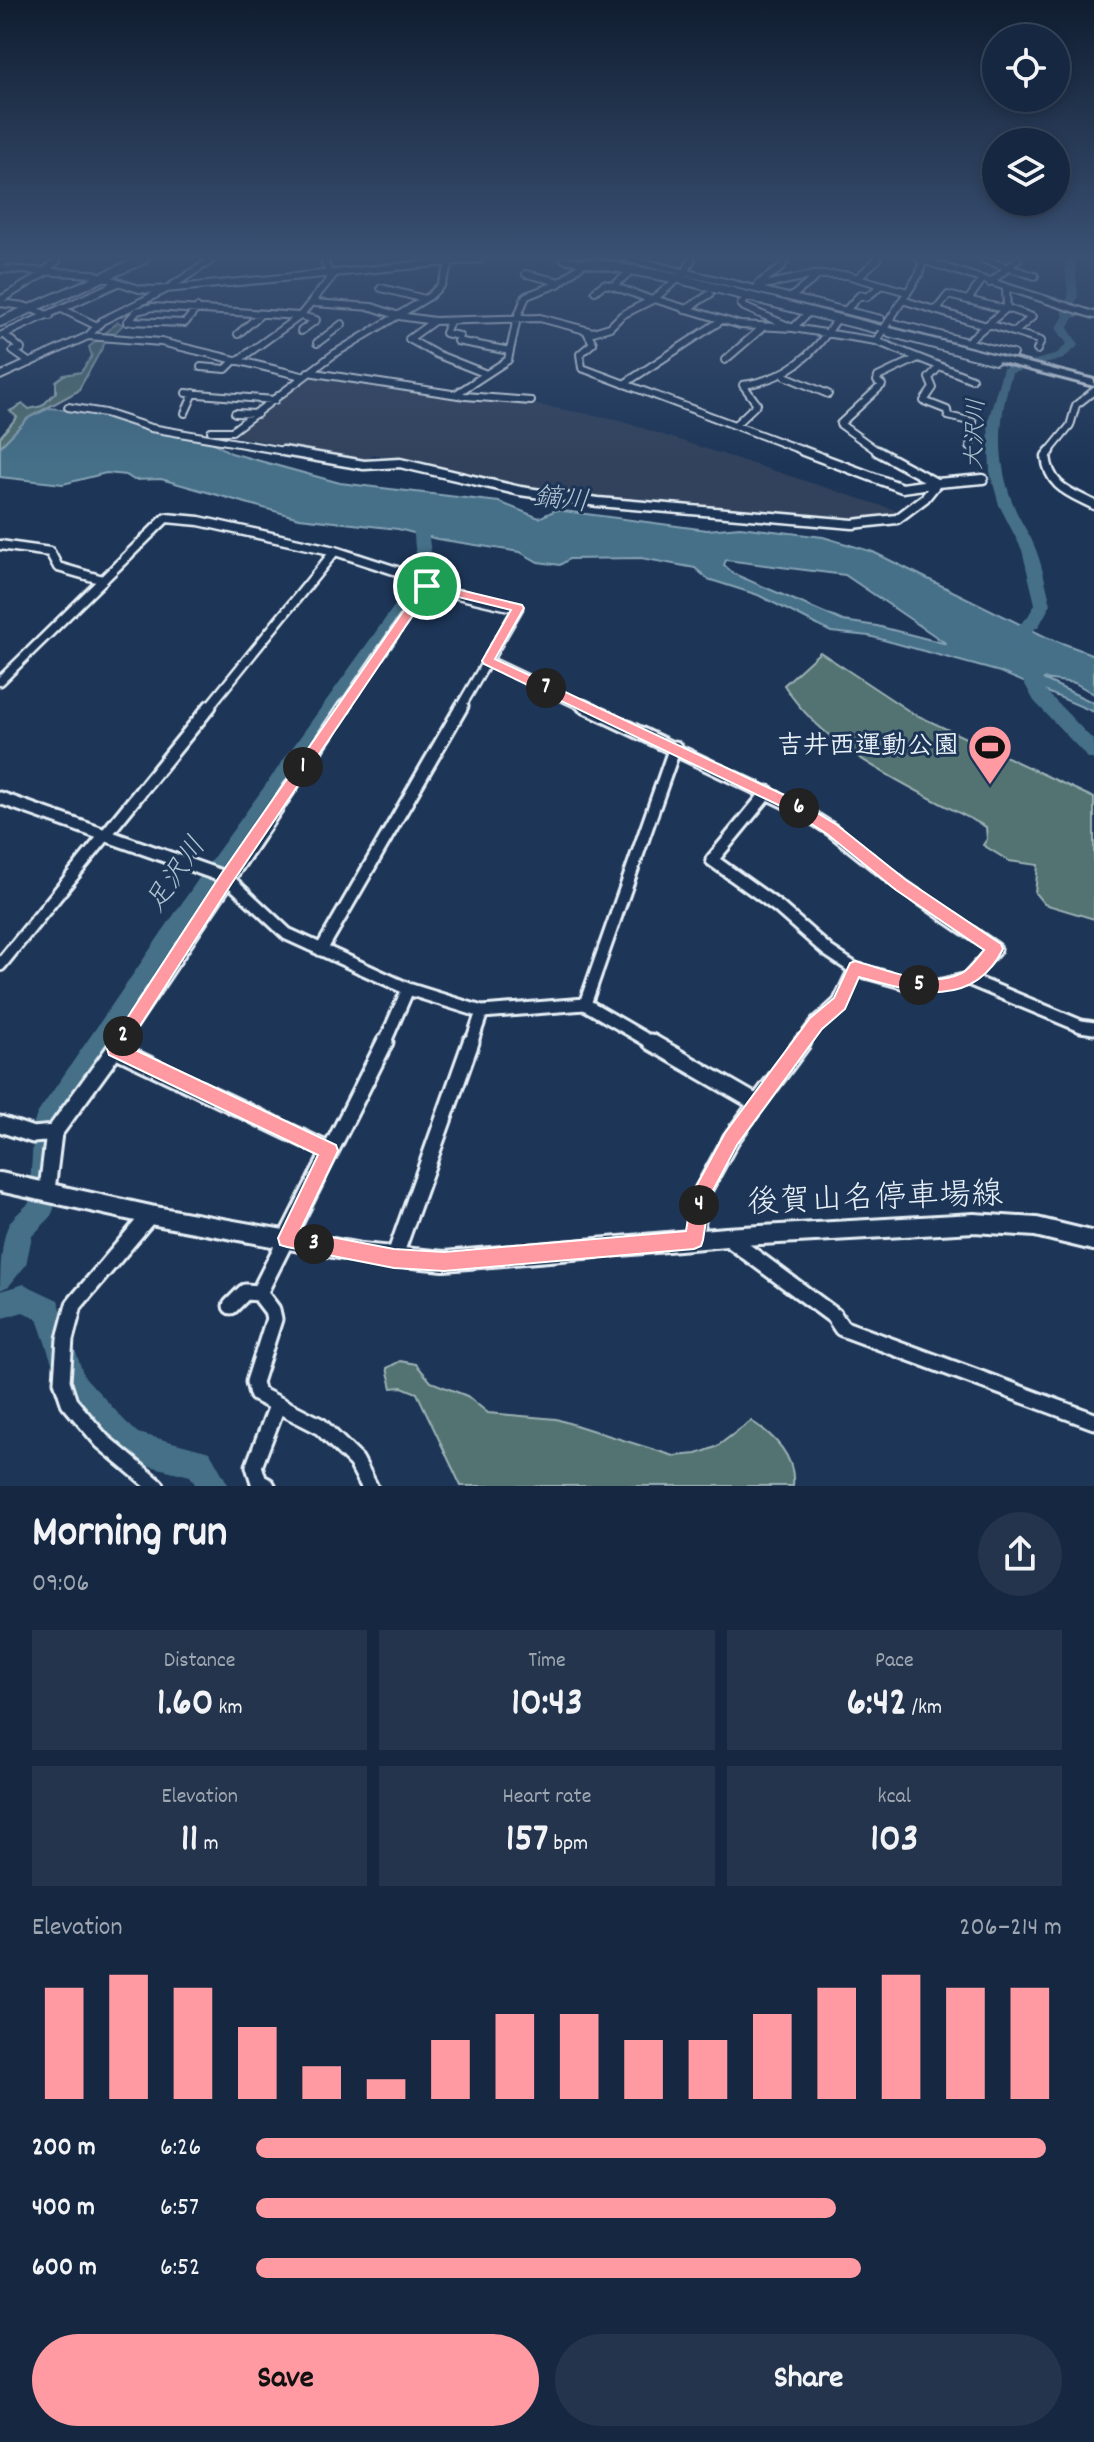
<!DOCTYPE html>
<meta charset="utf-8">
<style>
:root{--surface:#162841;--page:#23344c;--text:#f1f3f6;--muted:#9ea6b1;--line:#35445a;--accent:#ff9aa2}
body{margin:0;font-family:Dekko,"Klee One",sans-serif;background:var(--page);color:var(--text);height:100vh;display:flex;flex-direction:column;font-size:30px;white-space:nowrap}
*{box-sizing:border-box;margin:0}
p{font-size:26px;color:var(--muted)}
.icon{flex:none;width:44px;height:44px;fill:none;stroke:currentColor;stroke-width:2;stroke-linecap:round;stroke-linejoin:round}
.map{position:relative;height:1486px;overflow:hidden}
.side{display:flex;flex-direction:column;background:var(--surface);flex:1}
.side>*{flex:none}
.fabs{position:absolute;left:982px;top:24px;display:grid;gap:16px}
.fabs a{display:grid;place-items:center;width:88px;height:88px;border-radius:50%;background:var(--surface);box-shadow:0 4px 12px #0003,0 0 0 2px var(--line);font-size:40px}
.pin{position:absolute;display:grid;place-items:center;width:68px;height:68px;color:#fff;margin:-34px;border:4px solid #fff;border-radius:50%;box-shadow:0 2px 8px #0007}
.km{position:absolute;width:40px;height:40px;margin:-20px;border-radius:50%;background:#222;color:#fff;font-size:22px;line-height:40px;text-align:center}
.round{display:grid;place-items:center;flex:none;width:84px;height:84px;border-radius:42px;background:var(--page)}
.head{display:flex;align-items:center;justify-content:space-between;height:136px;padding:0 32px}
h1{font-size:44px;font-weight:800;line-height:60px}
.metrics{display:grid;grid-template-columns:repeat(3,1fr);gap:12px;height:136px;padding:8px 32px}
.metrics div{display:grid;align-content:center;border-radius:0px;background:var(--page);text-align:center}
.metrics b{font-size:40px;font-weight:800}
.metrics small{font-size:22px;font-weight:400}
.metrics p{font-size:22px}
.chart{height:224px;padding:16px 32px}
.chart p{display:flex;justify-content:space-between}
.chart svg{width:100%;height:144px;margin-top:8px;stroke:var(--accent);stroke-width:6}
.cta{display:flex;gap:16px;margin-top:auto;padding:16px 32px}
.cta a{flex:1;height:92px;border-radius:48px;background:var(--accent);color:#111;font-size:32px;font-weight:800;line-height:92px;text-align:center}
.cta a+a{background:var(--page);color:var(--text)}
ul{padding:0 32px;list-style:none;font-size:26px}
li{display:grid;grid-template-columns:128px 96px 1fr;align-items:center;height:60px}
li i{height:20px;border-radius:10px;background:var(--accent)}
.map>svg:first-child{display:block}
.built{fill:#30425c}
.green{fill:#527272;stroke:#9db2b5;stroke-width:2}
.water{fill:#446f88;stroke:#86a3b5;stroke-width:2;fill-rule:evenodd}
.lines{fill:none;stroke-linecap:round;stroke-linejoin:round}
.stream{stroke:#86a3b5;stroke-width:2}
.river{fill:#446f88;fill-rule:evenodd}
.minor-far3-casing{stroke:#e8f1f8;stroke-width:10}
.minor-far2-casing{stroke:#e8f1f8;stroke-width:13}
.minor-far1-casing{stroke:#e8f1f8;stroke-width:17}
.minor-casing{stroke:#e8f1f8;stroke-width:21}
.major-far1-casing{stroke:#e8f1f8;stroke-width:12}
.major-casing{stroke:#e8f1f8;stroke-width:24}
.highway-casing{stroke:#e8f1f8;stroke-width:6}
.minor-far3{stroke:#1d3557;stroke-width:6}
.minor-far2{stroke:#1d3557;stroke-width:8}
.minor-far1{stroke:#1d3557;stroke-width:11}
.minor{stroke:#1d3557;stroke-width:15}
.major-far1{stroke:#1d3557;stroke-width:8}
.major{stroke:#1d3557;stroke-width:18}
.highway{fill:#1d3557;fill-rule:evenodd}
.route{fill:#ff9aa2;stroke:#fff;stroke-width:2;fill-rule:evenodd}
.labels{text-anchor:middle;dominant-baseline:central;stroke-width:6;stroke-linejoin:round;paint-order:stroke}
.far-water-label{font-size:24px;font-style:italic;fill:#afc4d1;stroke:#1d3557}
.poi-label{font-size:26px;font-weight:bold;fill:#e8f1f8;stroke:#1d3557;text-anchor:end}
.water-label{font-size:28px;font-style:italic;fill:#afc4d1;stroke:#1d3557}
.near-street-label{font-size:32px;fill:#e8f1f8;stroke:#1d3557}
</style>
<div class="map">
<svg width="1094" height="1486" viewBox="0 0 1094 1486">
<rect width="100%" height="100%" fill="#1d3557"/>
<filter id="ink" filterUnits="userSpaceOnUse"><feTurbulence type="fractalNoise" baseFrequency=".0125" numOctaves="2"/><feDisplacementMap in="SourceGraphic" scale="16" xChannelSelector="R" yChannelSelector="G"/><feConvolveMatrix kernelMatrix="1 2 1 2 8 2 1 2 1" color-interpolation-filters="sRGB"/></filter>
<g filter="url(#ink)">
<path class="built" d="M310 373 509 400 611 418 898 511 893 515 847 520 582 495 524 488 374 454 367 460 229 435 274 404 287 390Z"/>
<path class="green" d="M118 322 123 325 106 341 78 391 28 418 0 447V437L17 417 10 411 23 404 29 409 42 406 56 392V381L64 375 81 372 92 356 89 347Z
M820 652 912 713 1094 798V919L1044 904 1035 893 1038 865 1009 861 983 845 987 839 986 827C919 791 825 752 784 685Z
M400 1361 416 1364 431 1382 467 1396 488 1413 556 1419 674 1456 697 1454 716 1447 751 1421C774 1435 796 1457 793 1486H461L417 1393 402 1387 392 1388 387 1368Z"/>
<path class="water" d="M50 408 106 415 134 426 212 442 231 453 340 483 499 502 539 518 556 510 707 530 740 527 823 537 873 552 1046 637 1094 655V694L1075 683 1043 679 1094 703V712L1000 672 869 636 831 632 758 595 708 579 695 568 641 558 569 559 560 565 538 562 520 552 437 539 398 529 299 518 161 479 134 480 126 475 106 473 63 484 0 477V447L28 418ZM726 560 845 575 947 644 877 626 843 621 734 574 724 565Z"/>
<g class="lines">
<path class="stream" d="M1070 316 1086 315"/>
<path class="river" d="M1065 259H1075L1078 297 1072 311 1075 316 1068 328 1079 345 1063 359 1012 373C998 417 996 463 1014 506 1020 522 1031 535 1036 550 1043 568 1046 586 1051 604L1039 626 1009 648 1003 646 1001 642 1003 638 1027 618 1035 604 1022 550 999 505 990 472 988 421 1003 368 1055 355 1067 344 1056 328 1064 316 1061 311 1068 297Z
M419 511 426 515 433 569 428 581 224 874 58 1126 54 1209 50 1218 32 1236 26 1265 9 1286 0 1290C0 1273 1 1237 10 1222 15 1215 23 1209 29 1203L34 1123 37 1114 210 862 413 580 417 569 412 515Z
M1023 660 1029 662 1046 691 1094 741V760L1088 758 1034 701 1015 666Z
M24 1284 58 1300 84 1376 125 1421 138 1433 210 1452 229 1486H196L190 1476 130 1461 120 1456 105 1441 63 1395 37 1319 23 1312 0 1319V1291Z"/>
<g class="minor-far3-casing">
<path id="minor-far3" d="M324 259 329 274
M564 259 679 280 874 329
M629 259 881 319
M919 259 1094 315
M984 260 1035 276
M0 264 11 259
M0 269 94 274 139 289 155 290 480 259
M633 270 613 286 652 300
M43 272 57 261
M526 274 560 282
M858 277 878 259
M990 283 1018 259
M758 284 781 268 786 259
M759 286 813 275H847L907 292
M381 288 425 299
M595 291 604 284 613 286
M748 297 741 304 744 307 793 328 809 312
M791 297 819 275
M654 299 740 325 793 328 876 341 920 273 923 259
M0 300 45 273
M902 300 987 326
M968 300 982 280
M0 303 24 306 50 316
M314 303 372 307 399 316 434 321 540 318 593 332 610 327 622 315 654 299 685 273 692 259
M1007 308 1032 317 1015 332
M62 309 95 325
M937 309 948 295 1004 309
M685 310 710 294
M846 310 860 295 867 297 882 285
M301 316 316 320 301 331
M128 321 185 323 197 308
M434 321 409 339 436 354 484 373
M450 321 445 333 459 336 457 341 510 351
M127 322 137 311 153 307 300 316
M894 323 1013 354
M989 324 1041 341 1037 350
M587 332 593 343 580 354 582 368 809 453
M889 333 995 361
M238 334 261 314
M5 335 21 349 13 351 30 363
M0 336 118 283
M88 336 161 342 302 376
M876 341 972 379
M968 341 1007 308 1006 289
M317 343 342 324
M725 360 762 328
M237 361 300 316 335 273
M201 367 226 369 235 360
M937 369 929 378 933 388 924 401 947 410 948 416 973 422 970 447
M308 372 465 396 531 401
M0 376 88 336 102 321 167 289 213 259
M785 376 828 394
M624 384 722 320
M186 393 275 400
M456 394 508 360 517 318 526 296 558 284 585 262
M68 407 105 413 151 428 295 453
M185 413 194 393
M235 413 257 414
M735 425 757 404 743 385C787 379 814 355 837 319
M211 431H232L334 354 430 296 441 285 452 259
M880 453 840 424 882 385 877 381 878 377 918 358
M1048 453 1070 426 1076 405 1094 391"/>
</g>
<g class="minor-far2-casing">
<path id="minor-far2" d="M283 451 364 465 400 463 520 491 598 502 853 524 897 519 925 498 937 483 983 479
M803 451 902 488 937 483
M877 451 936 483
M1050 451 1046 456C1049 487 1069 492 1094 505
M0 545 50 552 58 567 103 580
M488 661 587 708
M0 681 166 518 199 521 335 551 403 573 435 589 518 608 460 708
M208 708 335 551
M343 708 427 586"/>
</g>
<g class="minor-far1-casing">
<path id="minor-far1" d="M583 706 796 807 832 830 901 885 995 949 968 979
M768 792 712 860 778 907 828 951 855 969
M0 798 227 878 287 934 408 989 482 1012 585 1004 654 1044
M321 950 462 706
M0 965 210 706
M585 1004 675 747
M118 1044 345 706
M384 1044 408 989
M471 1044 482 1012
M801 1044 816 1024 839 1003 855 969 913 985 938 986 968 979 1081 1026 1094 1028"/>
</g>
<g class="minor-casing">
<path id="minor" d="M651 1042 755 1102
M115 1049 329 1151
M0 1124 33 1135 54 1133
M47 1190 54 1133 120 1042
M150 1215 74 1305 65 1339 62 1381 69 1402 102 1441 156 1486
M728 1238 834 1316 842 1328 1094 1421
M694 1240 701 1194 731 1139 803 1042
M394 1258 471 1042
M231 1306 245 1292 259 1293
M267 1486 259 1482 254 1466 277 1406
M369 1486 356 1461 320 1426 257 1394 254 1382 274 1319 272 1310 259 1293 385 1042"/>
</g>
<g class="major-far1-casing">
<path id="major-far1" d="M0 322 144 259"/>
</g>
<g class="major-casing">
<path id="major" d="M0 1182 150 1215 361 1253 444 1261 726 1237 974 1223 1036 1227 1094 1241"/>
</g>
<g class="highway-casing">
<path id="highway" d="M579 259H594L682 275 1094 380V386L682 279Z"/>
</g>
<use href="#minor-far3" class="minor-far3"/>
<use href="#minor-far2" class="minor-far2"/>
<use href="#minor-far1" class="minor-far1"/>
<use href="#minor" class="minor"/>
<use href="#major-far1" class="major-far1"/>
<use href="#major" class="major"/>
<use href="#highway" class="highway"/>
</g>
</g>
<linearGradient id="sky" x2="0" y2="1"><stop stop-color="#101d30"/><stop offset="0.55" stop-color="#3a5174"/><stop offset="1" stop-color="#3a5174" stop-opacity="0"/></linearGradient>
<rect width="1094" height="467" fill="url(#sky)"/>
<path class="route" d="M427 582 522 605 524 608 495 659 801 803 837 825 906 880 1001 944 1003 949C972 1011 913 992 859 977L845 1009 822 1029 737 1145 710 1196 703 1240 701 1246 694 1249 444 1271 394 1268 287 1247 280 1245 278 1238 318 1155 109 1055 107 1049 221 874 423 583ZM430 590 511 610 482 661 484 664 791 811 827 834 896 890 984 950C978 957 970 969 962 973 929 989 887 970 855 961L850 963 834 998 810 1018 725 1133 692 1194 686 1231 444 1252 394 1249 300 1231 338 1151 336 1145 127 1046 232 883Z"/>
<defs>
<g id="stadium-pin" transform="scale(2.3)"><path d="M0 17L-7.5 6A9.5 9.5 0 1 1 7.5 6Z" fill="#ff9aa2" stroke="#1d3557"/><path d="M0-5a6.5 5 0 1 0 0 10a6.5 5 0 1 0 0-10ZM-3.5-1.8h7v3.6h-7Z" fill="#111"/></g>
</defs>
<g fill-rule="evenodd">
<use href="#stadium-pin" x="990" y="747"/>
</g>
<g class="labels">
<g class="far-water-label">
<text transform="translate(977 434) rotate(-88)">大沢川</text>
</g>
<g class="poi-label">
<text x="959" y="747">吉井西運動公園</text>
</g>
<g class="water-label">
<text transform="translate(561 502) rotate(6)">鏑川</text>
<text transform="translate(178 876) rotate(-56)">足沢川</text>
</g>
<g class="near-street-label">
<text transform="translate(875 1201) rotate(-2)">後賀山名停車場線</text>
</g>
</g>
</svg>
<div class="fabs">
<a><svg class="icon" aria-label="locate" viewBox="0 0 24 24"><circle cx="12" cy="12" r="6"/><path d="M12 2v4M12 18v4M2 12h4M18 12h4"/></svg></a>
<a><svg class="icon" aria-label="layers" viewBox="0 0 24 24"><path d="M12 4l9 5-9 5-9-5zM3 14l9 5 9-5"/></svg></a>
</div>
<div class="pin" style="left:427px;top:586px;background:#1e9e55"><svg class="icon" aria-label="arrive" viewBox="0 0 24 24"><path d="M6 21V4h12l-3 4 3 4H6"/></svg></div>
<b class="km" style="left:303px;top:767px">1</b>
<b class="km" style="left:123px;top:1036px">2</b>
<b class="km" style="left:314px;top:1244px">3</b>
<b class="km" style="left:699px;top:1205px">4</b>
<b class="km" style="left:919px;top:985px">5</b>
<b class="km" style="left:799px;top:808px">6</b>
<b class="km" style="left:546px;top:688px">7</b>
</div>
<section class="side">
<div class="head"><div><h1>Morning run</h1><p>09:06</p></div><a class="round"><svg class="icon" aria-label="share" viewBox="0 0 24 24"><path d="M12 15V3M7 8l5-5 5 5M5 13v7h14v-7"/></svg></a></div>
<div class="metrics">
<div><p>Distance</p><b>1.60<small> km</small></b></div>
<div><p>Time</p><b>10:43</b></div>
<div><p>Pace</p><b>6:42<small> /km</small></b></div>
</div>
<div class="metrics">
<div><p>Elevation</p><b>11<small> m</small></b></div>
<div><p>Heart rate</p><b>157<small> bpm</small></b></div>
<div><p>kcal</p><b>103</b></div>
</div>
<div class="chart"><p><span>Elevation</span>206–214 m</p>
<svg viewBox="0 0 160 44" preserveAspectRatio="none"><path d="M5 44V10M15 44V6M25 44V10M35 44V22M45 44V34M55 44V38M65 44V26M75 44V18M85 44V18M95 44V26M105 44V26M115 44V18M125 44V10M135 44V6M145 44V10M155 44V10"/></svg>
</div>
<ul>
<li><b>200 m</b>6:26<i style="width:98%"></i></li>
<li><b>400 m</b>6:57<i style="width:72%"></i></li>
<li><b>600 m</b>6:52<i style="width:75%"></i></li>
</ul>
<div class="cta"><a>Save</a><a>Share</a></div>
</section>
